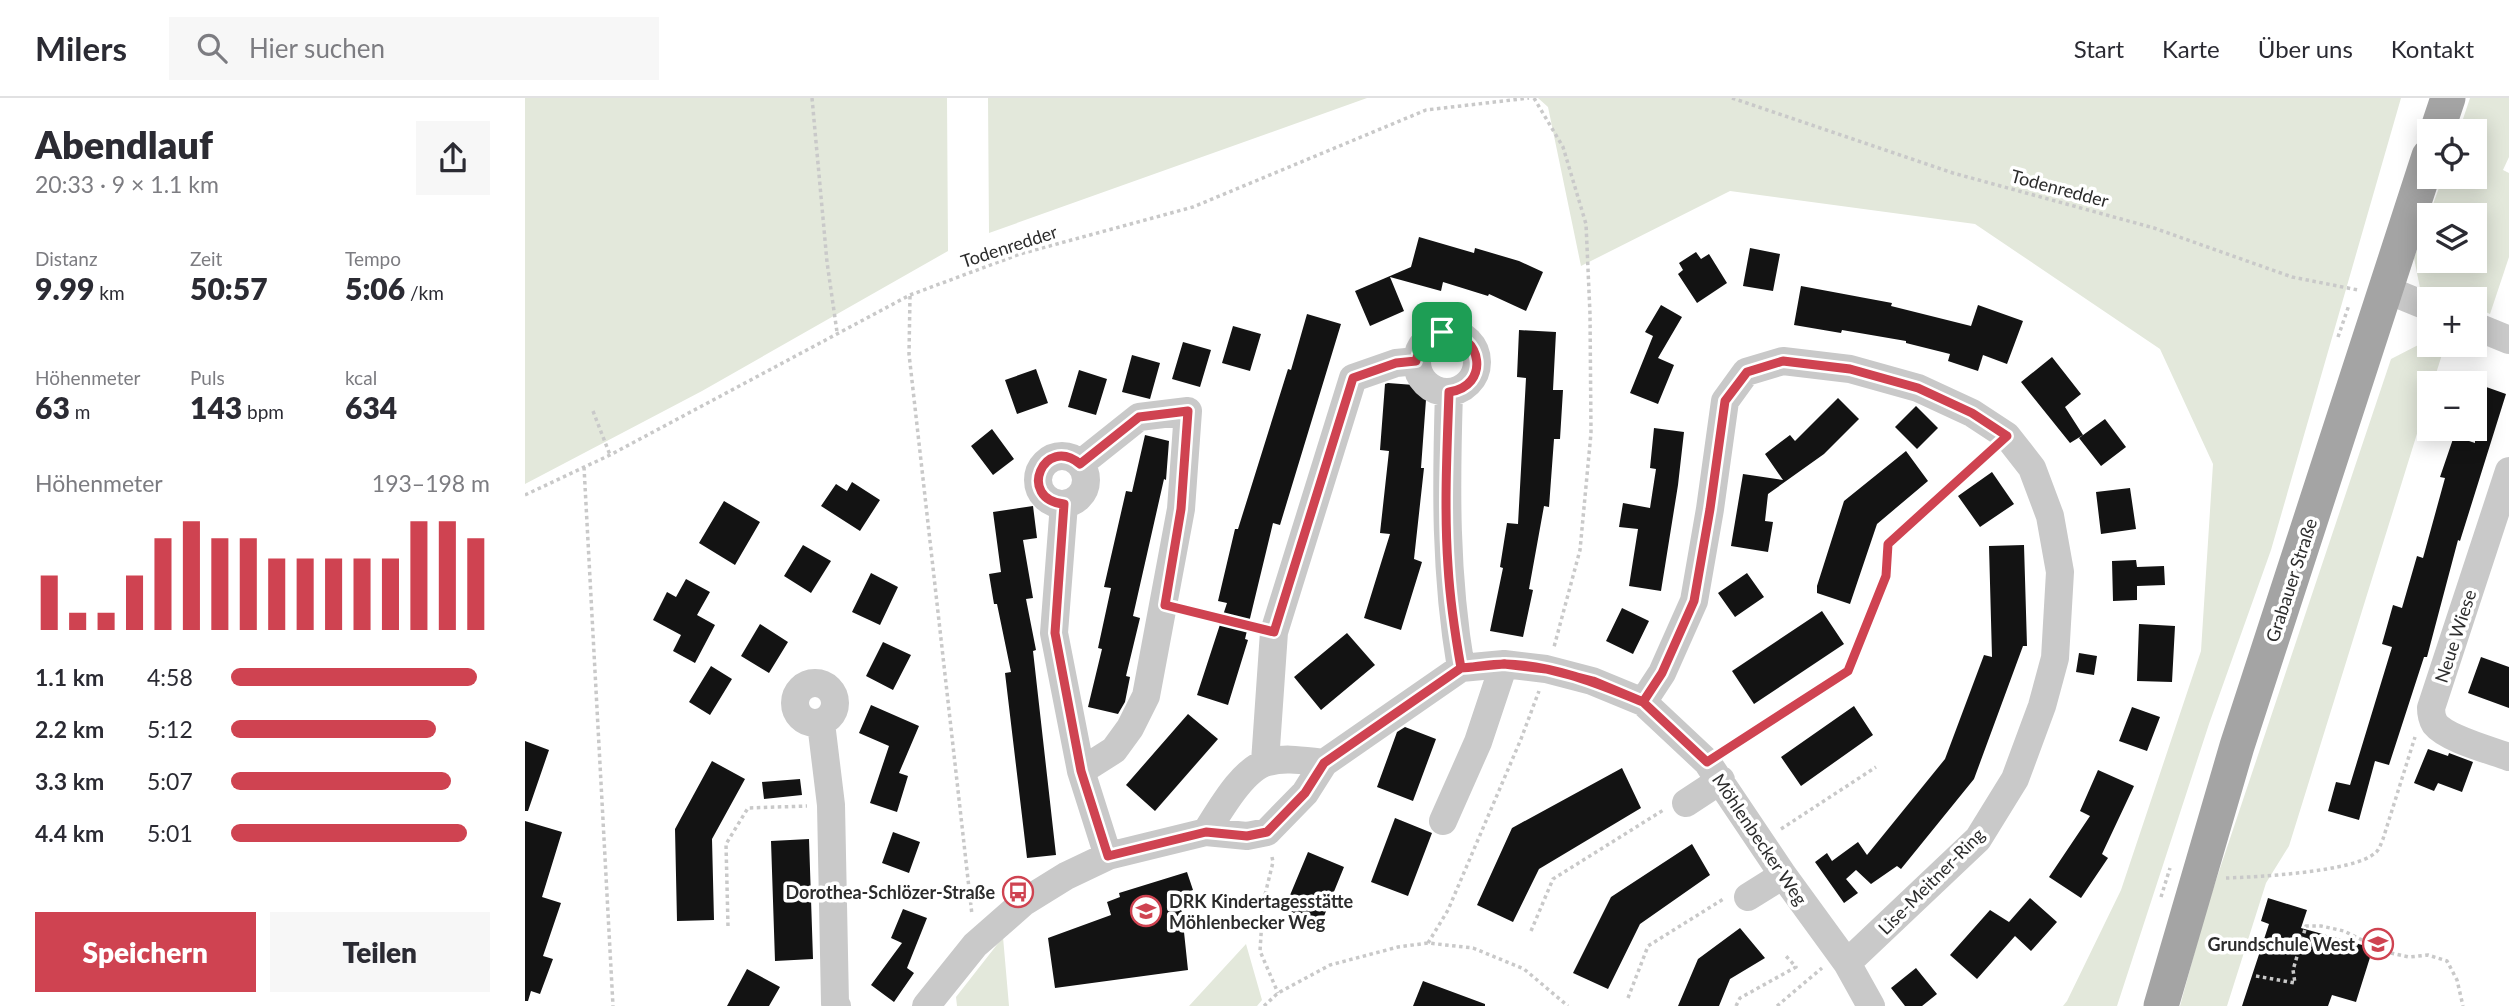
<!DOCTYPE html>
<html lang="de">
<meta charset="utf-8">
<style>
:root{--surface:#fff;--page:#f7f7f7;--text:#2b2b33;--muted:#7c7c81;--line:#e1e1e2;--accent:#cf4351}
body{margin:0;font-family:Lato,sans-serif;background:var(--page);color:var(--text);height:100vh;display:flex;flex-direction:column;font-size:26px;white-space:nowrap}
*{box-sizing:border-box;margin:0}
p{font-size:23px;color:var(--muted)}
.icon{flex:none;width:38px;height:38px;fill:none;stroke:currentColor;stroke-width:2;stroke-linecap:round;stroke-linejoin:round}
.map{position:relative;flex:1;overflow:hidden}
.panel{display:flex;flex-direction:column;background:var(--surface);width:525px}
.panel>*{flex:none}
.tools{position:absolute;left:1892px;top:21px;display:grid;gap:14px}
.tools a{display:grid;place-items:center;width:70px;height:70px;border-radius:0px;background:var(--surface);box-shadow:0 4px 18px #0003;font-size:35px}
.pin{position:absolute;display:grid;place-items:center;width:60px;height:60px;color:#fff;margin:-30px;border-radius:14px;box-shadow:0 4px 10px #0006}
.round{display:grid;place-items:center;flex:none;width:74px;height:74px;border-radius:0px;background:var(--page)}
.summary{display:flex;align-items:center;justify-content:space-between;height:119px;padding:0 35px}
h1{font-size:38px;font-weight:800;line-height:52px}
.metrics{display:grid;grid-template-columns:repeat(3,1fr);gap:10px;height:119px;padding:7px 35px}
.metrics div{display:grid;align-content:center}
.metrics b{font-size:30px;font-weight:800}
.metrics small{font-size:19px;font-weight:400}
.metrics p{font-size:19px}
.chart{height:196px;padding:14px 35px}
.chart p{display:flex;justify-content:space-between}
.chart svg{width:100%;height:126px;margin-top:7px;stroke:var(--accent);stroke-width:6}
.button{display:flex;gap:14px;margin-top:auto;padding:14px 35px}
.button a{flex:1;height:80px;border-radius:0px;background:var(--accent);color:#fff;font-size:28px;font-weight:800;line-height:80px;text-align:center}
.button a+a{background:var(--page);color:var(--text)}
ul{padding:0 35px;list-style:none;font-size:23px}
li{display:grid;grid-template-columns:112px 84px 1fr;align-items:center;height:52px}
li i{height:18px;border-radius:9px;background:var(--accent)}
header{display:flex;align-items:center;gap:42px;box-sizing:border-box;height:98px;padding:0 35px;background:var(--surface);border-bottom:2px solid var(--line)}
header strong{font-size:33px}
nav{display:flex;gap:38px;margin-inline-start:auto;font-size:24px}
.search{width:490px;height:63px;background:var(--page);display:flex;align-items:center;gap:18px;box-sizing:border-box;padding:0 24px;border-radius:0px;color:var(--muted);font-size:26px}
main{display:flex;flex:1;min-height:0}
.map>svg:first-child{display:block}
.green{fill:#e3e8db}
.building{fill:#131313}
.lines{fill:none;stroke-linecap:round;stroke-linejoin:round}
.path{stroke:#c9c9c9;stroke-width:3.5;stroke-dasharray:3.5 3.5;stroke-linecap:butt}
.minor{stroke:#c9c9c9;stroke-width:28}
.major{stroke:#a4a4a4;stroke-width:35}
.route-casing{stroke:#fff;stroke-width:14}
.route{stroke:#cf4351;stroke-width:9}
.labels{text-anchor:middle;dominant-baseline:central;stroke-width:7;stroke-linejoin:round;paint-order:stroke}
.street-label{font-size:18px;fill:#2c2c2c;stroke:#fff}
.poi-label{font-size:18px;font-weight:bold;fill:#2c2c2c;stroke:#fff;text-anchor:end}
</style>
<header>
<strong>Milers</strong>
<div class="search"><svg class="icon" aria-label="search" viewBox="0 0 24 24"><circle cx="10" cy="10" r="6"/><path d="M15 15l6 6"/></svg>Hier suchen</div>
<nav><a>Start</a><a>Karte</a><a>Über uns</a><a>Kontakt</a></nav>
</header>
<main>
<section class="panel">
<div class="summary"><div><h1>Abendlauf</h1><p>20:33 · 9 × 1.1 km</p></div><a class="round"><svg class="icon" aria-label="share" viewBox="0 0 24 24"><path d="M12 15V3M7 8l5-5 5 5M5 13v7h14v-7"/></svg></a></div>
<div class="metrics">
<div><p>Distanz</p><b>9.99<small> km</small></b></div>
<div><p>Zeit</p><b>50:57</b></div>
<div><p>Tempo</p><b>5:06<small> /km</small></b></div>
</div>
<div class="metrics">
<div><p>Höhenmeter</p><b>63<small> m</small></b></div>
<div><p>Puls</p><b>143<small> bpm</small></b></div>
<div><p>kcal</p><b>634</b></div>
</div>
<div class="chart"><p><span>Höhenmeter</span>193–198 m</p>
<svg viewBox="0 0 160 44" preserveAspectRatio="none"><path d="M5 44V25M15 44V38M25 44V38M35 44V25M45 44V12M55 44V6M65 44V12M75 44V12M85 44V19M95 44V19M105 44V19M115 44V19M125 44V19M135 44V6M145 44V6M155 44V12"/></svg>
</div>
<ul>
<li><b>1.1 km</b>4:58<i style="width:95%"></i></li>
<li><b>2.2 km</b>5:12<i style="width:79%"></i></li>
<li><b>3.3 km</b>5:07<i style="width:85%"></i></li>
<li><b>4.4 km</b>5:01<i style="width:91%"></i></li>
</ul>
<div class="button"><a>Speichern</a><a>Teilen</a></div>
</section>
<div class="map">
<svg width="1984" height="908" viewBox="0 0 1984 908">
<rect width="100%" height="100%" fill="#fff"/>
<path class="green" d="M0 0H422L423 153 177 293 0 386Z
M463 0H842L464 135Z
M1013 0H1876L1746 452 1684 626 1592 908H1538L1542 903 1596 792 1676 553 1688 366 1635 251 1450 126 1205 93 1056 168 1023 9Z
M1945 0H1984V59L1978 72 1984 75V159L1965 216 1950 209V201H1929L1895 190 1889 160 1904 118V163H1950V117H1904L1918 79H1950V33H1934Z
M1901 243H1904V247H1920L1908 285H1904V297L1764 748 1741 785 1702 908H1655L1681 812 1866 261Z
M478 839 484 908H432L431 899Z
M721 846 737 902 732 908H664Z"/>
<path class="building" d="M894 139 949 155 950 150 994 163 1018 174 1001 213 964 196 963 198 918 184 916 193 865 179 879 213 845 228 830 193 886 169Z
M1225 150 1255 156 1248 193 1218 188Z
M1171 154 1176 161 1184 156 1202 185 1172 205 1153 176 1158 172 1154 165Z
M1276 188 1367 205 1366 208 1446 228 1453 207 1498 223 1482 266 1458 257 1453 273 1423 263 1425 256 1381 245V243L1317 232 1316 235 1269 227Z
M1136 207 1157 219 1133 260 1149 267 1133 306 1105 295 1128 238 1120 234Z
M782 216 816 226 755 427 748 425 720 541 723 542 703 607 672 597 702 505 693 503 710 431H713L763 271 766 272Z
M708 228 736 236 725 273 697 265Z
M994 232 1031 234 1028 292H1038L1035 341H1029L1024 409 1019 408 1004 491 1008 492 998 539 965 533 978 470 975 469 982 425 993 426 1001 280 992 279Z
M658 244 686 252 675 289 647 281Z
M607 257 635 265 625 301 597 294Z
M1527 259 1556 296 1540 309 1558 337 1545 345 1496 284Z
M511 271 523 305 492 316 480 282Z
M554 272 582 281 571 317 543 309Z
M863 285 902 288 896 370H899L889 461 897 464 876 532 839 520 865 436 855 435 864 353 855 352 860 286Z
M1950 285 1981 296 1935 443 1933 442 1902 559H1899L1864 667 1850 663 1834 722 1803 713 1811 684 1825 687 1867 549 1857 546 1868 507 1877 510 1892 458 1898 460 1920 380 1915 379 1929 338 1950 345Z
M1313 300 1334 321 1299 356 1243 396 1240 423 1248 424 1243 454 1206 448 1218 376 1258 382 1240 356 1265 337 1270 343Z
M1391 308 1413 330 1392 351 1370 329Z
M1580 321 1601 349 1576 368 1554 340Z
M1129 330 1159 334 1153 387 1136 493 1104 488 1113 431 1094 429 1098 405 1125 410 1131 371 1125 370Z
M467 331 489 361 468 377 446 348Z
M620 337 644 343 641 382 639 381 608 518 615 520 601 578 605 579 600 604 593 616 563 609 577 551 573 550 586 490 579 489 601 393 607 394Z
M1381 353 1403 383 1352 426 1325 506 1292 495V488L1319 403Z
M1467 374 1489 406 1455 429 1433 398Z
M327 384 355 402 335 433 296 408 311 386 322 393Z
M1605 390 1611 431 1576 436 1571 394Z
M199 403 235 424 210 467 174 445Z
M508 408 512 440 498 442 508 500 501 501 511 552 508 553 531 757 502 760 480 575 486 574 472 506H469L464 476 476 474 468 414Z
M278 447 306 463 286 495 259 478Z
M1499 447 1502 548H1498L1449 681 1376 771 1372 768 1346 786 1331 772 1321 781 1333 795 1319 805 1290 764 1302 755 1307 763 1333 744 1342 757 1420 661 1459 557 1467 559 1464 448Z
M1611 462 1612 469 1639 468 1640 487 1612 488V502L1588 503 1587 463Z
M346 475 373 489 355 527 327 514Z
M1222 475 1239 499 1210 519 1193 495Z
M161 481 185 494 172 517 190 527 170 565 148 553 156 537 128 522 142 494 151 499Z
M1097 510 1124 523 1108 556 1081 543Z
M1297 513 1319 546 1229 606 1207 573Z
M235 526 263 544 244 575 216 558Z
M1614 526 1650 528 1647 584 1612 583Z
M822 535 850 567 796 612 769 579Z
M358 544 386 557 368 592 341 578Z
M1554 555 1572 558 1569 577 1551 574Z
M1956 559 1984 569V610L1943 595Z
M186 568 207 581 185 617 164 604Z
M346 607 394 628 374 675 383 678 372 714 345 705 364 648 334 635Z
M1329 608 1348 637 1276 688 1256 659Z
M1607 609 1635 619 1622 653 1594 643Z
M663 616 693 641 630 713 601 687Z
M880 629 911 641 888 703 852 689 872 634Z
M0 643 24 652 3 713H0Z
M1903 651 1923 658 1924 655 1948 664 1937 694 1913 685 1909 693 1889 685Z
M187 663 220 681 187 741 189 822 152 823 150 731Z
M1097 670 1116 710 1014 771 988 824 952 807 987 730Z
M1573 672 1609 688 1577 756 1583 760 1556 800 1524 779 1565 718 1555 713Z
M275 681 277 697 239 701 237 684Z
M870 720 907 735 883 798 846 784Z
M0 723 37 734 17 799 36 805 18 858 28 861 15 896 6 893 3 903H0Z
M368 734 395 744 384 775 357 765Z
M284 741 288 861 250 863 246 743Z
M1167 746 1185 777 1115 826 1083 891 1048 875 1086 799Z
M783 754 819 769 795 828 758 814Z
M662 774 668 792 655 796 663 872 530 890 523 840 586 817 582 804 595 799 594 795Z
M1505 800 1532 824 1506 853 1490 838 1452 881 1425 857 1465 812 1484 824Z
M1743 800 1782 812 1776 830 1848 850 1831 904 1807 897 1803 908H1717L1744 826 1736 823Z
M378 811 402 820 382 870 389 875 369 904 346 887 377 845 366 840Z
M1215 830 1240 860 1205 881 1194 908H1153L1173 861Z
M1391 870 1412 896 1397 908H1380L1366 890Z
M222 871 255 889 244 908H202Z
M898 883 960 906V908H888Z"/>
<g class="lines">
<path class="path" d="M287 0 302 164 312 234
M1009 0 1038 49 1061 126 1065 216 1066 335 1055 452 1029 549
M1207 0 1428 75 1629 130 1767 179 1833 192
M385 198 384 256 447 817
M1813 239 1824 207
M68 313 85 357
M59 369 88 908
M0 397 85 357 385 197 495 156 668 109 901 12 1004 0
M662 512 726 528
M1202 651 1323 573 1361 478 1363 446 1464 354
M1256 731 1351 669
M747 759 748 764 738 805 735 853 753 895
M1701 780C1732 779 1829 774 1850 755 1854 753 1856 745 1858 741L1890 639
M1636 799 1645 770
M203 828 201 746 223 710 282 708
M1006 833 1028 781 1140 711
M903 845 923 812 996 641 1014 593
M1731 878 1770 885 1768 872 1781 828H1796L1819 833 1861 854 1884 859 1903 857 1922 863 1932 882 1938 908
M1103 900 1123 848 1200 800
M739 908 753 895 805 867 873 849 903 845 948 850 999 871 1043 908
M1211 908 1215 900 1271 869 1260 857
M1252 908 1297 870"/>
<path class="minor" d="M1860 191 1904 209
M1950 228 1984 242
M892 264a30 30 0 1 1 60 0a30 30 0 1 1-60 0Z
M924 294C921 389 920 476 936 570
M513 382a24 24 0 1 1 48 0a24 24 0 1 1-48 0Z
M555 366 614 319 663 313 656 411 621 598 605 630 589 652 556 673
M1984 373 1906 610C1906 616 1907 621 1910 626 1922 641 1965 652 1984 659
M539 406 529 535 556 673 583 758
M270 605a20 20 0 1 1 40 0a20 20 0 1 1-40 0Z
M1118 604 1137 575 1169 503 1185 411 1200 303 1221 274 1258 263 1325 271 1393 290 1447 315 1482 338 1507 370 1525 418 1535 474 1530 560 1517 608 1490 681 1453 741 1322 865
M296 625 306 707 310 905 312 908
M740 664 749 534 828 280 871 265 892 263
M1161 705 1196 682
M918 723 953 644 979 566
M681 734C694 714 718 670 743 664 761 659 780 663 799 665
M1223 799 1258 777
M401 908 450 847 499 804 541 778 583 758 681 734 722 738 742 734 780 695 799 665 936 570 979 566 1021 571 1067 583 1118 604 1182 664 1258 777 1322 865 1346 908"/>
<path class="major" d="M1912 33 1923 0
M1636 908 1712 648 1904 58"/>
</g>
<g class="lines">
<g class="route-casing">
<path id="route" d="M917 234C902 239 895 247 891 263L871 265 828 280 749 534 640 507 656 411 663 313 614 319 555 366C519 336 491 401 539 406L530 535 556 673 583 758 681 734 722 738 742 734 780 695 799 665 936 570 979 566 1021 571 1068 583 1118 604 1182 664 1323 573 1361 478 1363 446 1482 338 1447 315 1393 290 1325 271 1258 263 1222 274 1200 303 1185 411 1169 503 1137 575 1118 604C1074 586 1028 567 980 566 966 566 950 569 936 570 930 536 925 502 923 468 919 410 922 352 924 294 965 289 959 235 917 234"/>
</g>
<use href="#route" class="route"/>
</g>
<defs>
<g id="bus-ring" transform="scale(1.575)"><circle r="9.5" fill="#fff" stroke="#cf4351" stroke-width="1.5"/><path d="M-5-6H5V4H4V6H2V4H-2V6H-4V4H-5ZM-3.5-4V0h7V-4ZM-3.5 1.2v1.5H-2V1.2ZM2 1.2v1.5H3.5V1.2Z" fill="#cf4351"/></g>
<g id="school-ring" transform="scale(1.575)"><circle r="9.5" fill="#fff" stroke="#cf4351" stroke-width="1.5"/><path d="M0-5L7-2L0 1L-7-2ZM-4 1L0 2.5L4 1V4Q0 6-4 4Z" fill="#cf4351"/></g>
</defs>
<g fill-rule="evenodd">
<use href="#bus-ring" x="493" y="794"/>
<use href="#school-ring" x="621" y="813"/>
<use href="#school-ring" x="1853" y="846"/>
</g>
<g class="labels">
<g class="street-label">
<text transform="translate(1535 90) rotate(15)">Todenredder</text>
<text transform="translate(484 148) rotate(-18)">Todenredder</text>
<text transform="translate(1766 482) rotate(-72)">Grabauer Straße</text>
<text transform="translate(1930 538) rotate(-72)">Neue Wiese</text>
<text transform="translate(1235 741) rotate(56)">Möhlenbecker Weg</text>
<text transform="translate(1406 783) rotate(-45)">Lise-Meitner-Ring</text>
</g>
<g class="poi-label">
<text x="470" y="794">Dorothea-Schlözer-Straße</text>
<text x="644" y="803" text-anchor="start">DRK Kindertagesstätte<tspan x="644" dy="21">Möhlenbecker Weg</tspan></text>
<text x="1830" y="846">Grundschule West</text>
</g>
</g>
</svg>
<div class="tools">
<a><svg class="icon" aria-label="locate" viewBox="0 0 24 24"><circle cx="12" cy="12" r="6"/><path d="M12 2v4M12 18v4M2 12h4M18 12h4"/></svg></a>
<a><svg class="icon" aria-label="layers" viewBox="0 0 24 24"><path d="M12 4l9 5-9 5-9-5zM3 14l9 5 9-5"/></svg></a>
<a>+</a>
<a>−</a>
</div>
<div class="pin" style="left:917px;top:234px;background:#1e9e55"><svg class="icon" aria-label="arrive" viewBox="0 0 24 24"><path d="M6 21V4h12l-3 4 3 4H6"/></svg></div>
</div>
</main>
